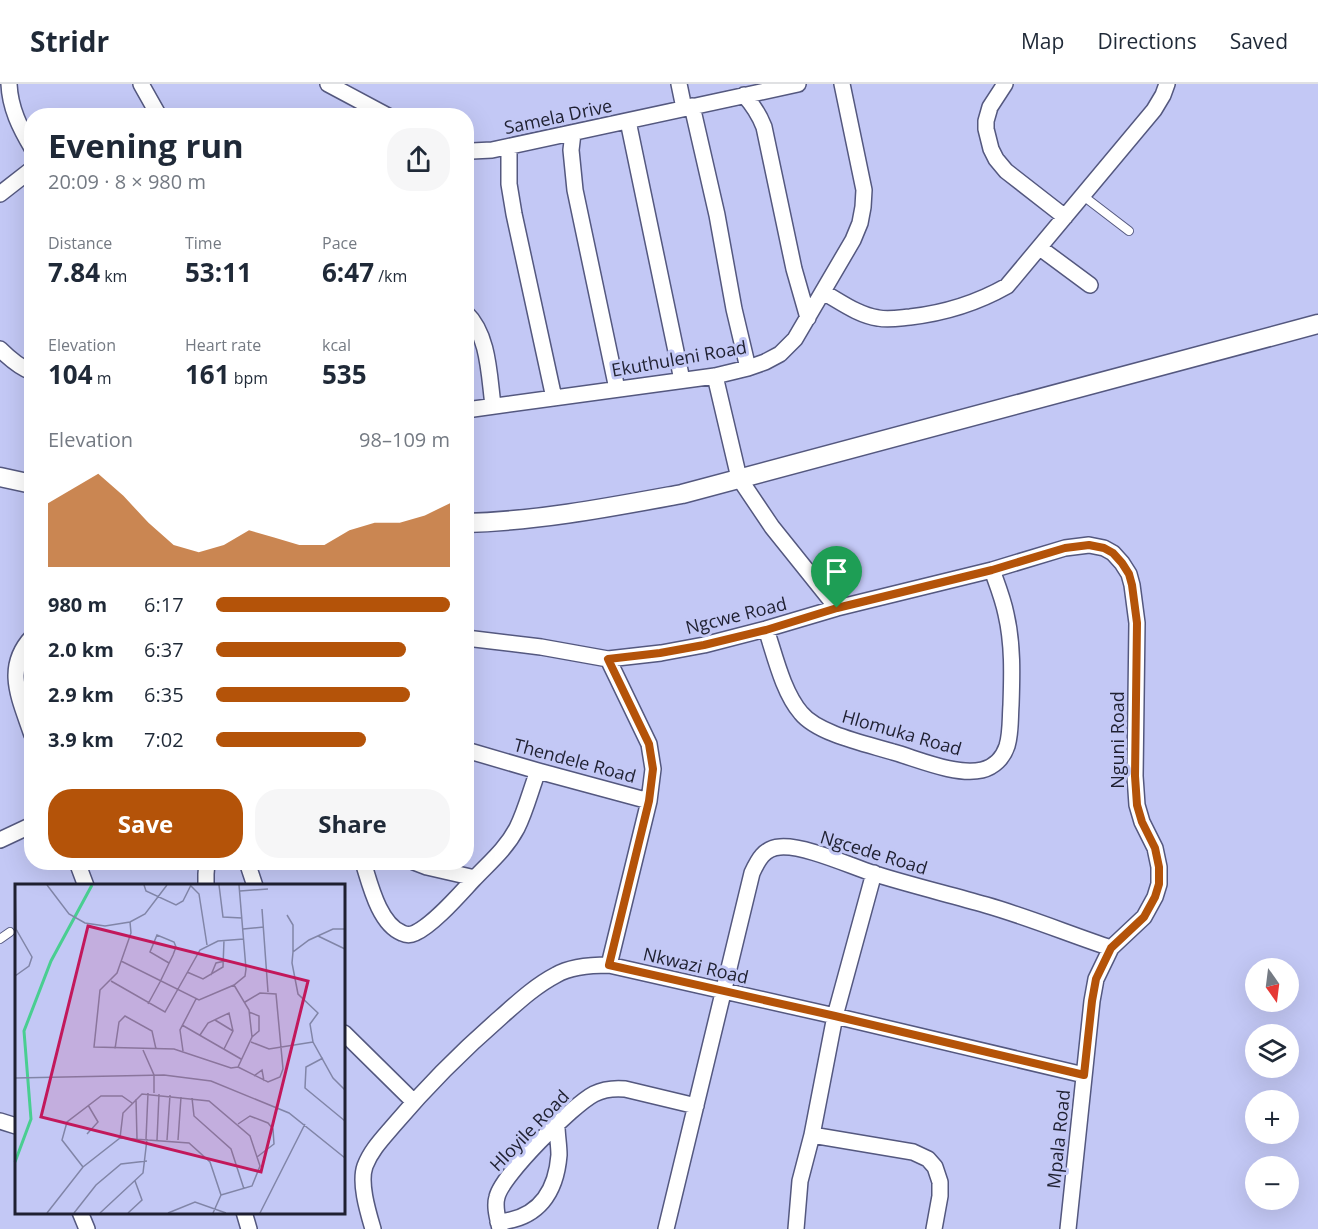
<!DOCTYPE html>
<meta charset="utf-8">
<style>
:root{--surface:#fff;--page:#f6f6f7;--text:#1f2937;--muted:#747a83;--line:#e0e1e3;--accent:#b45309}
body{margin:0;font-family:"Open Sans",sans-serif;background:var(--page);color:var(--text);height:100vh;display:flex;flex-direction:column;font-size:22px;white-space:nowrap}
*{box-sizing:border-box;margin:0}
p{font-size:20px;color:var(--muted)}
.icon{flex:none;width:33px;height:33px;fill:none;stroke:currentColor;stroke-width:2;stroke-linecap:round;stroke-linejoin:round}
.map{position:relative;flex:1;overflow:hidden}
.drawer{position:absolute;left:24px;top:24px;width:450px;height:762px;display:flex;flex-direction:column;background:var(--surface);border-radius:24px;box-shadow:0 6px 24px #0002}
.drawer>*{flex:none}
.needle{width:39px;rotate:166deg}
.tools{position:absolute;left:1245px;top:874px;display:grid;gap:12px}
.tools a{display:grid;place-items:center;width:54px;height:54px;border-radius:50%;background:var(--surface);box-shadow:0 6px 24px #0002;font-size:30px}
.pin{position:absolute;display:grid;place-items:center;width:51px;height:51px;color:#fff;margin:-62px -26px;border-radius:50% 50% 50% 0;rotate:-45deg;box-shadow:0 0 6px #0007}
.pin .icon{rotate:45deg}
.round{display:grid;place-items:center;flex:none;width:63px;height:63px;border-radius:24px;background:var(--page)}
.headline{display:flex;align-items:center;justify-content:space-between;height:102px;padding:0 24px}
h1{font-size:33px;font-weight:700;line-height:45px}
.stats{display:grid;grid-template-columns:repeat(3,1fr);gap:9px;height:102px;padding:6px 24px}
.stats div{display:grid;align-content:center}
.stats b{font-size:26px;font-weight:700}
.stats small{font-size:16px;font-weight:400}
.stats p{font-size:16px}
.chart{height:168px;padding:12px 24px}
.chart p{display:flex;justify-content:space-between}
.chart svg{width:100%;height:108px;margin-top:6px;fill:var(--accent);opacity:.7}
.action{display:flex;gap:12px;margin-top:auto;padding:12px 24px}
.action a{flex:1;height:69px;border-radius:24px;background:var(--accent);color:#fff;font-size:24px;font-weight:700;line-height:69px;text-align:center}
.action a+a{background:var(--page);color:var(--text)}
ul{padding:0 24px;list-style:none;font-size:20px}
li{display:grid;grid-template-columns:96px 72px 1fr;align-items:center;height:45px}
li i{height:15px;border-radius:8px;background:var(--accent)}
header{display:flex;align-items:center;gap:36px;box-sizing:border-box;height:84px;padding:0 30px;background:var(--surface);border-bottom:2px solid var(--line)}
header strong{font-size:28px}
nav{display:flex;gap:33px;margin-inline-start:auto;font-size:21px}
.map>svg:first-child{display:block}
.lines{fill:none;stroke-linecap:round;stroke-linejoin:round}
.service-casing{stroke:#54587f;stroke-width:10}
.minor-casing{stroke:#54587f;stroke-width:18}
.tertiary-casing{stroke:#54587f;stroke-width:21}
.service{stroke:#fff;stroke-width:8}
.minor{stroke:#fff;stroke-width:15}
.tertiary{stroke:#fff;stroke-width:18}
.route-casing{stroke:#fff;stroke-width:12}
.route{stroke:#b45309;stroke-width:8}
.labels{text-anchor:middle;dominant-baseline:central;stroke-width:6;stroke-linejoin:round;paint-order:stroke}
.street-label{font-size:18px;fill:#1f2031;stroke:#c3c8f5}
.inset-river{fill:none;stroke:#49ce91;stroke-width:3}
.inset-road{fill:none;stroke:#8185a7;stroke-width:1.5}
.view{fill:#c2185b;fill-opacity:0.15;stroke:#c2185b;stroke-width:3}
.inset-edge{fill:none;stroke:#1f2031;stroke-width:3}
</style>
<header>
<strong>Stridr</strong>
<nav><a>Map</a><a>Directions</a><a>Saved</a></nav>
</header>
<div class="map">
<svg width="1318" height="1145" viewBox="0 0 1318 1145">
<rect width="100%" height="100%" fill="#c3c8f5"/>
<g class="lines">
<g class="service-casing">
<path id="service" d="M1082 111 1129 147
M0 855 10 848"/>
</g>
<g class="minor-casing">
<path id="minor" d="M9 0C10 24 20 44 32 64
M141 0 159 32
M328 0 388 32
M679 0 684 24
M1005 0 990 23 986 37V45L991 65 996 75 1006 87 1065 133
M744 11C753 21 759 30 764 43L794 185 808 234
M692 22 717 131 734 225 748 284
M628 37 682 296
M573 49 571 66 575 106 617 305
M509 63V100L514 130 554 314
M466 65 472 67 492 66 798 0
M0 110 32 85
M1040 164 1090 201
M823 208C841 218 858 231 878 234 889 236 899 234 910 233 945 229 977 219 1007 202L1154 26 1163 11 1167 0
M466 229C489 251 489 292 493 321
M0 265C9 274 19 283 32 288
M715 292 739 394 772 443 837 524
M466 326 715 292 748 284 765 278 780 270 795 255 853 156 860 139 863 123 864 106 842 0
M766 545C775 572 783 608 801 629 818 650 867 660 893 668 918 675 956 692 982 686 994 683 1003 674 1007 662 1011 649 1010 634 1011 621 1012 591 1013 560 1006 530 1003 515 997 500 992 486
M32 553C3 584 20 615 32 651
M466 554 541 563 608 575 661 569 704 561 766 545 837 524 992 486 1065 464 1089 461 1104 464 1113 469 1122 479 1129 490 1132 501 1137 539 1135 692 1137 721 1142 738 1155 764 1159 783V800L1155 813 1144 833 1111 864 1096 895 1092 917 1068 1145
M608 575 649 660 653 685 649 717 609 881
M466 666 538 687 649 717
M0 756 32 741
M77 778 86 802
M247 778 255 802
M363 778C370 800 379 840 402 849 406 851 411 851 415 849 433 841 459 811 473 796 489 779 506 765 517 744 526 726 531 705 538 687
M414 778 427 783 475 794
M206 802V790L207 778
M344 949 414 1018
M0 1037 16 1042
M812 1051 913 1068 928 1075 935 1083 940 1098V1112L934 1145
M80 1128 87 1145
M244 1128 249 1145
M498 1138C538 1135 556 1109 559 1071 559 1061 557 1051 557 1042
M373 1145C368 1128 359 1099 365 1082 371 1066 383 1054 394 1041 427 1002 463 966 501 933 518 918 535 902 556 891 571 882 592 881 609 881L835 932 1084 991
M500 1145C498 1135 494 1123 497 1113 502 1091 573 1021 594 1010 604 1005 614 1004 625 1005L696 1022
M666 1145 752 789C758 776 764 764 780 763 804 761 848 781 872 789 910 801 948 810 986 821 1028 833 1069 850 1111 864
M796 1145 800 1097 812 1051 835 932 874 789"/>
</g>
<g class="tertiary-casing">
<path id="tertiary" d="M0 393 32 400
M466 439C539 437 611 423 682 410L1318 240"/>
</g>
<use href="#service" class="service"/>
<use href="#minor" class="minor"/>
<use href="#tertiary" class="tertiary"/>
</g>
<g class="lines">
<g class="route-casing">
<path id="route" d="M1089 461 1104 464 1113 469 1122 479 1129 490 1132 501 1137 539 1135 692 1137 721 1142 738 1155 764 1159 783V800L1155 813 1144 833 1111 864 1096 895 1092 917 1084 991 835 932 609 881 649 717 653 685 649 660 608 575 660 569 704 561 766 546 837 524 992 486 1065 464Z"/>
</g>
<use href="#route" class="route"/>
</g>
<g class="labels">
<g class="street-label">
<text transform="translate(558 32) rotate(-12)">Samela Drive</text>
<text transform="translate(679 274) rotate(-10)">Ekuthuleni Road</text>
<text transform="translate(736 531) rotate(-14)">Ngcwe Road</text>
<text transform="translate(902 648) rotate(16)">Hlomuka Road</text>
<text transform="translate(1117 656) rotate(-90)">Nguni Road</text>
<text transform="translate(575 676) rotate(15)">Thendele Road</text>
<text transform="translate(874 768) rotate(17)">Ngcede Road</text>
<text transform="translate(696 881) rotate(13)">Nkwazi Road</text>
<text transform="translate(529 1046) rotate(-46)">Hloyile Road</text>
<text transform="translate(1058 1055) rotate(-84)">Mpala Road</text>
</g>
</g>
<g transform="translate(15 800)">
<rect width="330" height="330" fill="#c3c8f5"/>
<path class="inset-river" d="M0 278 16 235 9 147 36 77 77 1"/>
<path class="inset-road" d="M32 1 54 30 70 39 90 42 115 38 130 30 152 1M129 1 131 7 161 21 168 17 176 1M204 1 208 33 227 34M176 2 184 10 192 61M0 3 1 45 17 73 14 82 0 92M225 7 253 5M247 25 253 108M272 31 278 41V68M115 38 116 49 102 89 85 106 79 163 159 165 216 184 223 183M228 45 249 43M330 45H318L294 56 278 68 277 79 283 110 303 129 295 140 298 158 318 194 330 206M303 52 330 65M106 77 184 116 219 101 230 92 231 85 224 1M172 88 188 95 208 83 209 56M196 91 201 79 210 77M96 97 150 128 185 66 203 57 229 55M219 101 234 126 237 153 223 183M133 120 145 98 158 71 161 63 159 58 142 51 135 68 154 79M234 128 244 132V147L237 153M200 136 218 147M167 141 226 175M185 151 193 139 214 129 218 147 209 165M236 158 254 165 298 158M100 165 104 138 110 132 137 147 141 165M128 166 139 191V209M168 167 165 146 181 115M308 174 291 183 290 204 330 237M223 183 253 198 265 193 268 185 261 110 245 109 230 118M239 192 247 186 249 197M0 194 149 191 196 197 274 229 330 274M177 214 179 232 216 265 229 305M121 215 122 255M223 240 235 232 253 239 258 245 259 260 242 273M72 250 83 238 73 221M105 254 108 229 127 210 194 217 235 252 245 282 237 302 206 311M131 255 133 209M142 256 144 210M152 256 155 211M163 256 166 213M68 283 47 256 52 238 86 212H107L117 219M32 329 68 283 105 254 174 259 195 278 206 311M59 329 81 301 106 280 132 277M85 329 128 289 132 255M113 329 127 316 120 297M153 329 180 318 211 329M198 329 206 311M245 329 290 240"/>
<path class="view" d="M73 42 293 97 246 288 26 233Z"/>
<rect width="330" height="330" class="inset-edge"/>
</g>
</svg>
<div class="tools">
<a><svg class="needle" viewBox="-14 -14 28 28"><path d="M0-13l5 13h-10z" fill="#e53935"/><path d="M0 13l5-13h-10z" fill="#747a83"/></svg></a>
<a><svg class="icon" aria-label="layers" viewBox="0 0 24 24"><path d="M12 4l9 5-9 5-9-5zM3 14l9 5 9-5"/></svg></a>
<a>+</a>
<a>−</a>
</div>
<div class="pin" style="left:837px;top:524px;background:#1e9e55"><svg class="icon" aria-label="arrive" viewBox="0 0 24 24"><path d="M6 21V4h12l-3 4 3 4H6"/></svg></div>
<section class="drawer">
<div class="headline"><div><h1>Evening run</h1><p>20:09 · 8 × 980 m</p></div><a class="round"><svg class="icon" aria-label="share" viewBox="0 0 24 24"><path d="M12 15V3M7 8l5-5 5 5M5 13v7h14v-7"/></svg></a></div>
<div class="stats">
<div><p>Distance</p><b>7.84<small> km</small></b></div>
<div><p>Time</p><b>53:11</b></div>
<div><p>Pace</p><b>6:47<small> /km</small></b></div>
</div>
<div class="stats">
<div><p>Elevation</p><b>104<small> m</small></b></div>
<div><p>Heart rate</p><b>161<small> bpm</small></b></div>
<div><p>kcal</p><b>535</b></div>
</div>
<div class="chart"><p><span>Elevation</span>98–109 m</p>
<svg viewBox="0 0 160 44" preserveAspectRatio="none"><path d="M0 44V18L10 12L20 6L30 15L40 26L50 35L60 38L70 35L80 29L90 32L100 35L110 35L120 29L130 26L140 26L150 23L160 18V44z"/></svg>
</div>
<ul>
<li><b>980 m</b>6:17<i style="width:100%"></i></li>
<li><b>2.0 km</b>6:37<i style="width:81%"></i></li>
<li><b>2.9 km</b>6:35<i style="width:83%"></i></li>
<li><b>3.9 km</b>7:02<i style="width:64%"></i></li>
</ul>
<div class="action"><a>Save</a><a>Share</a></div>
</section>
</div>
